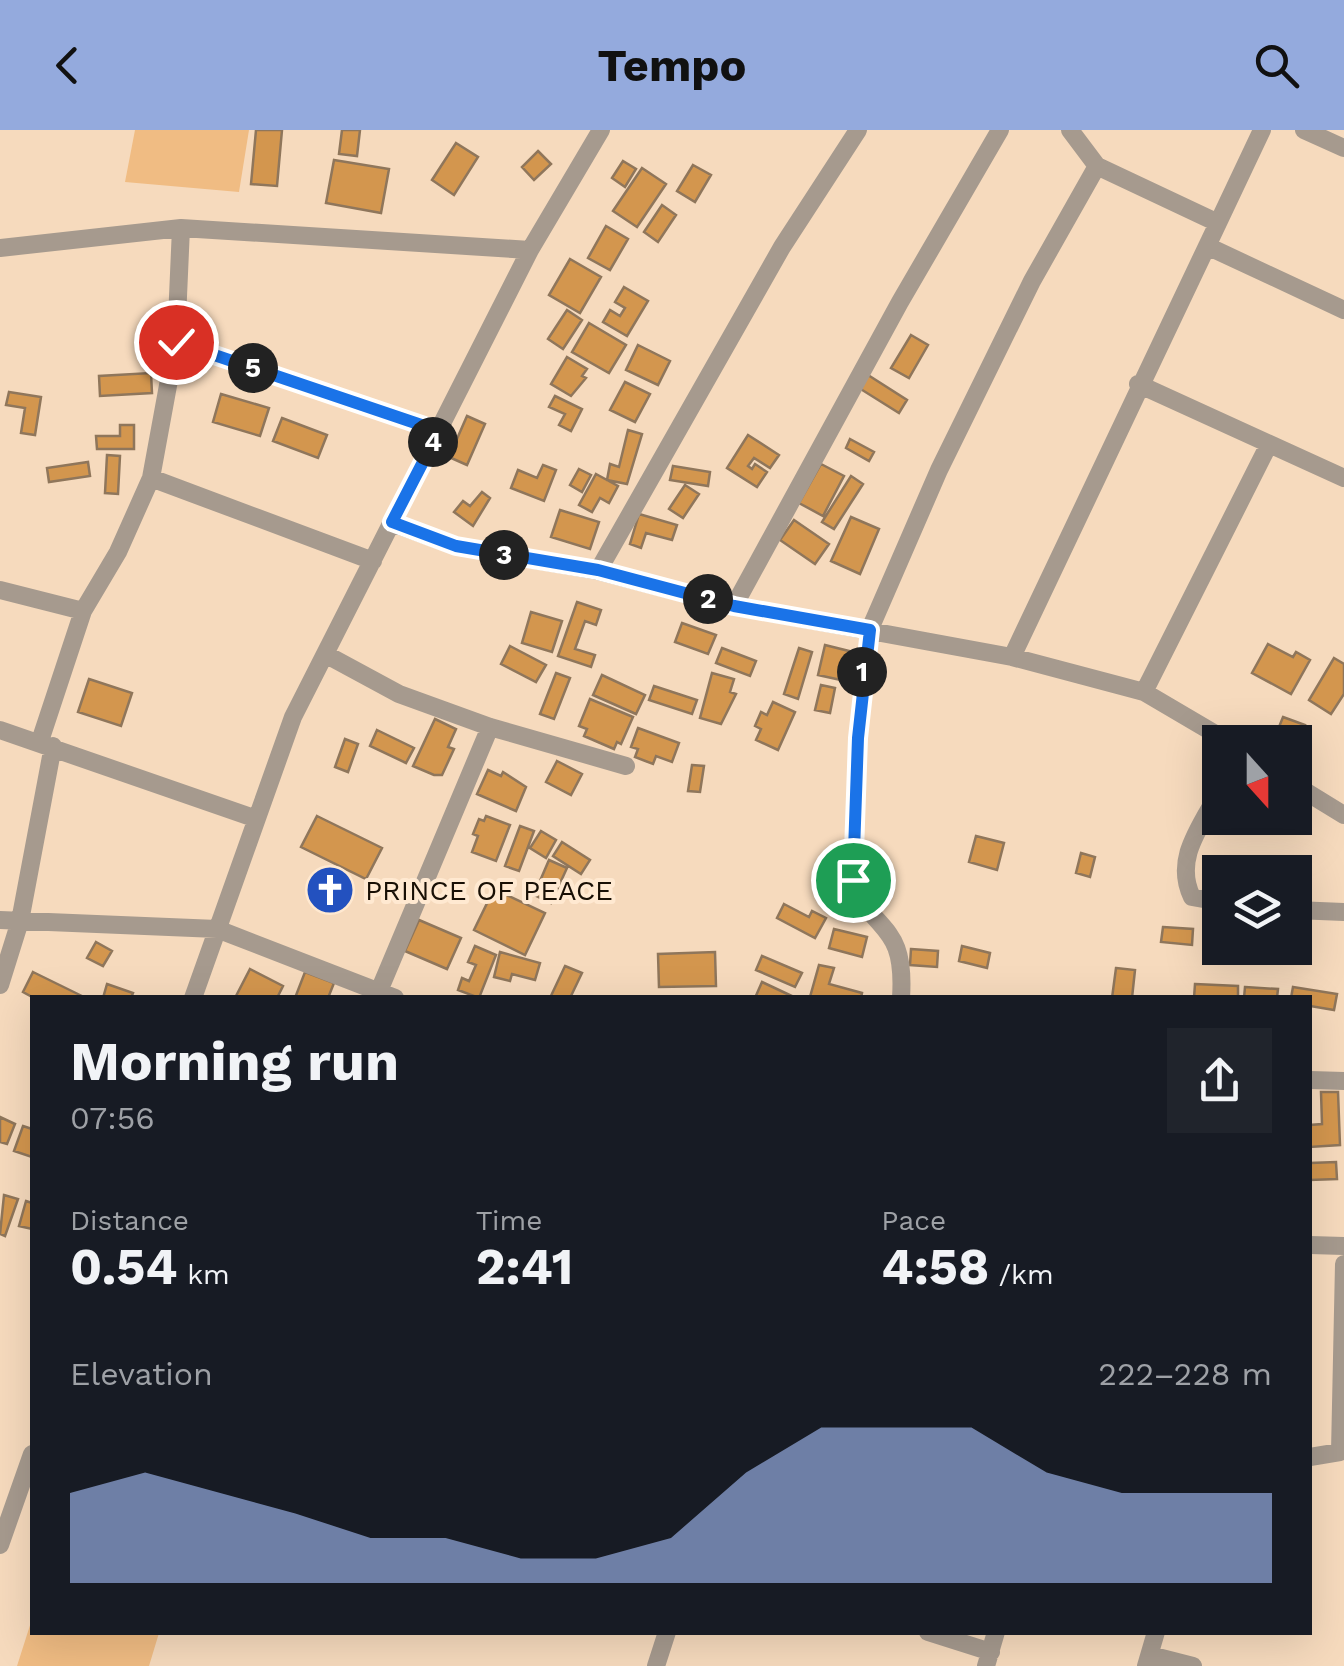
<!DOCTYPE html>
<meta charset="utf-8">
<style>
:root{--surface:#171b24;--page:#20242c;--text:#f1f3f6;--muted:#9ea1a6;--accent:#94aadd}
body{margin:0;font-family:"Work Sans",sans-serif;background:var(--page);color:var(--text);height:100vh;display:flex;flex-direction:column;font-size:38px;white-space:nowrap}
*{box-sizing:border-box;margin:0}
p{font-size:32px;color:var(--muted)}
.icon{flex:none;width:55px;height:55px;fill:none;stroke:currentColor;stroke-width:2;stroke-linecap:round;stroke-linejoin:round}
.map{position:relative;flex:1;overflow:hidden}
.details{position:absolute;left:30px;top:865px;width:1282px;height:640px;display:flex;flex-direction:column;background:var(--surface);border-radius:0px;box-shadow:0 10px 40px #0002}
.details>*{flex:none}
.needle{width:65px;rotate:159deg}
.controls{position:absolute;left:1202px;top:595px;display:grid;gap:20px}
.controls a{display:grid;place-items:center;width:110px;height:110px;border-radius:0px;background:var(--surface);box-shadow:0 10px 40px #0002;font-size:50px}
.pin{position:absolute;display:grid;place-items:center;width:85px;height:85px;color:#fff;margin:-42px;border:5px solid #fff;border-radius:50%;box-shadow:0 2px 10px #0007}
.km{position:absolute;width:50px;height:50px;margin:-25px;border-radius:50%;background:#222;color:#fff;font-size:28px;line-height:50px;text-align:center}
.round{display:grid;place-items:center;flex:none;width:105px;height:105px;border-radius:0px;background:var(--page)}
.overview{display:flex;align-items:center;justify-content:space-between;height:170px;padding:0 40px}
h1{font-size:55px;font-weight:700;line-height:75px}
.figures{display:grid;grid-template-columns:repeat(3,1fr);gap:15px;height:170px;padding:10px 40px}
.figures div{display:grid;align-content:center}
.figures b{font-size:50px;font-weight:700}
.figures small{font-size:28px;font-weight:400}
.figures p{font-size:28px}
.chart{height:280px;padding:20px 40px}
.chart p{display:flex;justify-content:space-between}
.chart svg{width:100%;height:180px;margin-top:10px;fill:var(--accent);opacity:.7}
header{display:flex;justify-content:space-between;align-items:center;height:130px;padding:0 40px;background:var(--accent);color:#111;font-size:45px;font-weight:700}
.map>svg:first-child{display:block}
.green{fill:#f0bc83}
.building{fill:#d3964e;stroke:#8f765b;stroke-width:2.5}
.lines{fill:none;stroke-linecap:round;stroke-linejoin:round}
.minor{stroke:#a69a8e;stroke-width:18}
.route-casing{stroke:#fff;stroke-width:20}
.route{stroke:#1a73e8;stroke-width:12}
.labels{text-anchor:middle;dominant-baseline:central;stroke-width:8;stroke-linejoin:round;paint-order:stroke}
.poi-label{font-size:28px;fill:#180f05;stroke:#ffe9d1;text-anchor:start}
</style>
<header><svg class="icon" aria-label="back" viewBox="0 0 24 24"><path d="M15 5l-7 7 7 7"/></svg>Tempo<svg class="icon" aria-label="search" viewBox="0 0 24 24"><circle cx="10" cy="10" r="6"/><path d="M15 15l6 6"/></svg></header>
<div class="map">
<svg width="1344" height="1536" viewBox="0 0 1344 1536">
<rect width="100%" height="100%" fill="#f6dabd"/>
<path class="green" d="M135 0H249L239 62 125 52Z
M32 1489V1502L159 1503 149 1536H17Z"/>
<path class="building" d="M256 0H282L277 56 251 54Z
M342 0H360L357 26 339 24Z
M456 13 478 27 454 65 432 50Z
M538 21 551 34 534 50 522 37Z
M334 30 389 39 381 83 326 73Z
M623 31 636 39 625 57 612 48Z
M693 35 711 45 695 72 677 61Z
M642 38 666 54 637 97 613 81Z
M662 75 676 85 658 112 644 102Z
M606 96 628 109 610 140 588 128Z
M570 129 601 147 580 183 549 165Z
M624 157 648 171 627 206 603 192 610 180 620 186 625 178 615 172Z
M567 180 582 190 563 219 548 209Z
M589 193 626 215 609 243 572 222Z
M911 205 928 215 909 248 891 238Z
M638 215 670 231 658 255 626 240Z
M567 227 587 239 582 246 586 248 571 266 551 254Z
M151 243 152 263 100 266 99 246Z
M868 245 907 270 899 283 859 258Z
M625 252 650 264 635 292 610 280Z
M9 262 41 267 35 305 21 303 25 278 6 275Z
M221 264 269 278 260 306 213 292Z
M555 266 582 279 571 301 559 295 565 284 549 277Z
M467 286 485 294 467 335 449 327Z
M282 288 327 305 318 328 273 311Z
M120 295H134V319H97L96 306H120Z
M628 300 642 304 627 354 607 350 610 334 619 337Z
M748 305 779 325 770 338 754 328 748 336 752 339 755 334 767 342 757 357 727 338Z
M850 309 874 322 869 331 846 318Z
M107 325 120 326 118 364 105 363Z
M88 332 90 346 49 352 47 338Z
M821 334 844 346 823 386 799 373Z
M543 335 556 340 544 371 511 358 518 340 537 348Z
M673 336 710 342 708 356 670 350Z
M579 339 591 345 582 362 570 355Z
M596 344 618 356 609 373 600 368 592 382 579 375Z
M851 346 863 354 834 399 822 392Z
M685 355 699 364 683 388 669 379Z
M482 362 490 368 473 396 454 382 463 371 470 376Z
M560 380 599 392 590 419 551 407Z
M639 384 677 395 672 410 646 403 641 418 630 414Z
M851 387 879 399 860 444 831 431Z
M794 390 829 414 815 434 780 410Z
M577 472 601 480 596 495 585 491 575 519 595 525 591 537 558 526Z
M531 482 562 491 552 522 522 513Z
M682 493 716 505 708 524 675 512Z
M1268 514 1293 527 1296 522 1310 530 1291 564 1252 543Z
M825 515 857 523 850 552 818 545Z
M510 516 546 535 536 552 501 534Z
M722 518 756 531 750 546 716 533Z
M799 518 812 522 798 569 784 564Z
M1334 528 1344 534V564L1331 584 1309 570Z
M556 543 570 548 554 589 540 584Z
M712 543 734 549 730 562 736 564 721 594 700 588Z
M602 545 645 565 636 584 593 565Z
M89 549 132 563 121 596 78 582Z
M821 555 835 558 830 583 815 580Z
M654 556 697 570 692 584 649 570Z
M590 569 633 587 621 614 617 612 614 619 584 606 587 599 579 596Z
M773 572 795 582 778 620 756 610 761 599 755 596 761 582 767 585Z
M1283 587 1305 595 1295 621V612H1273Z
M435 589 456 599 448 617 454 619 442 645H434L413 636Z
M638 598 679 613 672 632 656 626 653 634 635 627 638 619 631 617Z
M377 600 414 618 406 633 370 616Z
M345 609 358 614 348 642 335 637Z
M557 631 582 644 571 665 546 652Z
M692 635 704 636 700 662 688 661Z
M488 640 501 646 503 642 526 657 516 681 477 664Z
M317 686 382 718 366 749 301 717Z
M486 686 510 695 496 731 472 722 478 706 473 704 479 689 484 691Z
M520 696 534 701 519 741 505 736Z
M541 701 556 710 546 728 530 718Z
M976 706 1004 713 997 740 969 732Z
M562 712 590 730 581 744 553 726Z
M1081 723 1095 727 1090 747 1076 743Z
M549 730 567 738 551 773 534 765Z
M494 759 545 783 525 825 474 800Z
M784 774 809 787 812 781 826 788 815 808 777 788Z
M419 790 461 808 447 839 405 821Z
M1163 797 1193 799 1192 815 1161 812Z
M834 799 867 807 862 827 829 818Z
M96 812 112 821 103 836 87 828Z
M475 816 496 825 479 868 458 860 462 848 469 851 476 835 468 832Z
M962 816 990 823 987 838 959 831Z
M911 819 938 821 937 837 910 835Z
M500 822 540 833 535 850 512 844 510 851 494 847Z
M715 822 716 856 659 857 658 824Z
M762 826 802 843 795 857 756 840Z
M819 835 834 838 829 854 862 863 861 868 810 867Z
M565 836 582 843 570 868H550Z
M1116 838 1135 840 1132 868H1112Z
M250 839 283 856 277 868H235Z
M33 842 86 868H34L23 862Z
M305 842 334 853 328 868H295Z
M762 852 796 868H755Z
M107 854 133 863 131 868H103Z
M1195 854 1238 856V868H1194Z
M1245 857 1278 859 1277 868H1244Z
M1293 857 1337 864 1334 880 1310 876V868H1291Z
M1321 962H1338L1340 1015 1310 1017V995L1322 994Z
M0 987 15 994 7 1014 0 1012Z
M23 996 32 999V1027L14 1021Z
M1336 1032 1337 1049 1310 1050V1033Z
M4 1065 18 1069 5 1106 0 1104Z
M26 1071 32 1073V1099L19 1096Z"/>
<g class="lines">
<path class="minor" d="M1070 0 1097 36
M1304 0 1344 18
M1218 93 1262 0
M181 98 176 212 439 301
M1207 116 1344 180
M0 118 181 98 530 120
M1138 254 1344 348
M151 348 373 431
M392 393 456 416 598 441 734 476 1012 527 1218 93 1097 36 1032 151 939 340 870 499 858 608 853 750C873 806 906 790 901 868
M598 441 782 117 858 0
M0 460 83 481
M734 476 900 172 1000 0
M325 524 399 564 490 597 626 636
M1012 527 1144 562 1229 612
M1144 562 1268 316
M0 600 254 688
M40 611 83 481 118 422 151 348 176 212
M1295 655 1344 685
M1220 660C1202 695 1173 728 1192 767L1220 772
M1295 780 1344 782
M0 790 217 799 395 868
M0 855 20 791 53 616
M379 861 490 597
M193 868 293 587 530 120 601 0
M1310 950 1344 951
M1310 1115 1344 1116
M1310 1327 1340 1322 1344 1134
M0 1415 32 1324
M928 1502 991 1522
M1150 1525 1193 1536
M656 1536 667 1502
M986 1536 996 1502
M1146 1536 1156 1502"/>
</g>
<g class="lines">
<g class="route-casing">
<path id="route" d="M176 212 439 301 392 392 456 416 598 440 734 476 870 500 858 608 853 750"/>
</g>
<use href="#route" class="route"/>
</g>
<defs>
<g id="church-disc" transform="scale(2.5)"><circle r="9.5" fill="#2351bf" stroke="#ffe9d1"/><path d="M-1.2-6h2.4v3.5h3.3v2.4h-3.3V6h-2.4V-.1h-3.3v-2.4h3.3Z" fill="#fff"/></g>
</defs>
<g fill-rule="evenodd">
<use href="#church-disc" x="330" y="760"/>
</g>
<g class="labels">
<g class="poi-label">
<text x="365" y="760">PRINCE OF PEACE</text>
</g>
</g>
</svg>
<div class="controls">
<a><svg class="needle" viewBox="-14 -14 28 28"><path d="M0-13l5 13h-10z" fill="#e53935"/><path d="M0 13l5-13h-10z" fill="#9ea1a6"/></svg></a>
<a><svg class="icon" aria-label="layers" viewBox="0 0 24 24"><path d="M12 4l9 5-9 5-9-5zM3 14l9 5 9-5"/></svg></a>
</div>
<div class="pin" style="left:853px;top:750px;background:#1e9e55"><svg class="icon" aria-label="arrive" viewBox="0 0 24 24"><path d="M6 21V4h12l-3 4 3 4H6"/></svg></div>
<div class="pin" style="left:176px;top:212px;background:#d93025"><svg class="icon" aria-label="check" viewBox="0 0 24 24"><path d="M5 12l5 5 9-10"/></svg></div>
<b class="km" style="left:862px;top:542px">1</b>
<b class="km" style="left:708px;top:469px">2</b>
<b class="km" style="left:504px;top:425px">3</b>
<b class="km" style="left:433px;top:312px">4</b>
<b class="km" style="left:253px;top:238px">5</b>
<section class="details">
<div class="overview"><div><h1>Morning run</h1><p>07:56</p></div><a class="round"><svg class="icon" aria-label="share" viewBox="0 0 24 24"><path d="M12 15V3M7 8l5-5 5 5M5 13v7h14v-7"/></svg></a></div>
<div class="figures">
<div><p>Distance</p><b>0.54<small> km</small></b></div>
<div><p>Time</p><b>2:41</b></div>
<div><p>Pace</p><b>4:58<small> /km</small></b></div>
</div>
<div class="chart"><p><span>Elevation</span>222–228 m</p>
<svg viewBox="0 0 160 44" preserveAspectRatio="none"><path d="M0 44V22L10 17L20 22L30 27L40 33L50 33L60 38L70 38L80 33L90 17L100 6L110 6L120 6L130 17L140 22L150 22L160 22V44z"/></svg>
</div>
</section>
</div>
